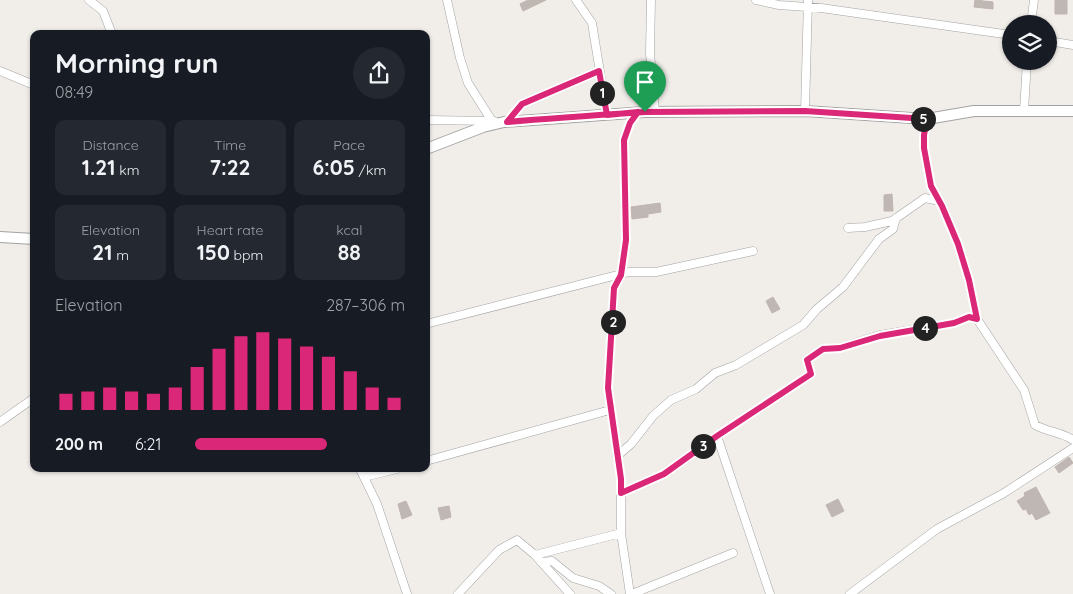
<!DOCTYPE html>
<meta charset="utf-8">
<style>
:root{--surface:#171b24;--page:#242831;--text:#f1f3f6;--muted:#9ea1a6;--accent:#db2777}
body{margin:0;font-family:Quicksand,sans-serif;background:var(--page);color:var(--text);height:100vh;display:flex;flex-direction:column;font-size:19px;white-space:nowrap}
*{box-sizing:border-box;margin:0}
p{font-size:16px;color:var(--muted)}
.icon{flex:none;width:28px;height:28px;fill:none;stroke:currentColor;stroke-width:2;stroke-linecap:round;stroke-linejoin:round}
.map{position:relative;flex:1;overflow:hidden}
.side{position:absolute;left:30px;top:30px;width:400px;height:442px;display:flex;flex-direction:column;background:var(--surface);border-radius:10px;box-shadow:0 1px 4px #0004}
.side>*{flex:none}
.tools{position:absolute;left:1002px;top:15px;display:grid;gap:10px}
.tools a{display:grid;place-items:center;width:55px;height:55px;border-radius:50%;background:var(--surface);box-shadow:0 1px 4px #0004;font-size:25px}
.pin{position:absolute;display:grid;place-items:center;width:42px;height:42px;color:#fff;margin:-51px -21px;border-radius:50% 50% 50% 0;rotate:-45deg;box-shadow:0 0 5px #0007}
.pin .icon{rotate:45deg}
.km{position:absolute;width:25px;height:25px;margin:-12px;border-radius:50%;background:#222;color:#fff;font-size:14px;line-height:25px;text-align:center}
.round{display:grid;place-items:center;flex:none;width:52px;height:52px;border-radius:26px;background:var(--page)}
.headline{display:flex;align-items:center;justify-content:space-between;height:85px;padding:0 25px}
h1{font-size:28px;font-weight:800;line-height:38px}
.stats{display:grid;grid-template-columns:repeat(3,1fr);gap:8px;height:85px;padding:5px 25px}
.stats div{display:grid;align-content:center;border-radius:10px;background:var(--page);text-align:center}
.stats b{font-size:21px;font-weight:800}
.stats small{font-size:14px;font-weight:400}
.stats p{font-size:14px}
.chart{height:140px;padding:10px 25px}
.chart p{display:flex;justify-content:space-between}
.chart svg{width:100%;height:90px;margin-top:5px;stroke:var(--accent);stroke-width:6}
ul{padding:0 25px;list-style:none;font-size:16px}
li{display:grid;grid-template-columns:80px 60px 1fr;align-items:center;height:38px}
li i{height:12px;border-radius:6px;background:var(--accent)}
.map>svg:first-child{display:block}
.building{fill:#beb7b3;stroke:#c1b5ae}
.lines{fill:none;stroke-linecap:round;stroke-linejoin:round}
.minor-casing{stroke:#a3a3a3;stroke-width:9}
.tertiary-casing{stroke:#a3a3a3;stroke-width:12}
.minor{stroke:#fff;stroke-width:8}
.tertiary{stroke:#fff;stroke-width:10}
.route-casing{stroke:#fff;stroke-width:10}
.route{stroke:#db2777;stroke-width:6}
</style>
<div class="map">
<svg width="1073" height="594" viewBox="0 0 1073 594">
<rect width="100%" height="100%" fill="#f1eeea"/>
<path class="building" d="M528 0H546L523 11 520 4Z
M975 0 993 2V9L974 7Z
M1055 0H1067V14H1055Z
M892 194 893 211H884V195Z
M660 203 661 212 648 214V217L632 219 631 207Z
M773 297 780 309 772 313 766 301Z
M1069 457 1073 463 1059 473 1055 467Z
M1036 487 1050 513 1036 520 1032 513 1029 515 1026 509 1023 510 1017 501 1025 496 1024 493Z
M838 499 844 511 832 517 826 505Z
M406 501 412 515 402 519 398 504Z
M449 506 451 517 441 520 438 508Z"/>
<g class="lines">
<g class="minor-casing">
<path id="minor" d="M89 0 103 11 112 34
M447 0 460 58 468 83 492 121
M576 0 592 23 607 115
M651 0 650 53 655 112
M756 0 779 5 821 8 1011 35
M1031 24 1034 0
M1049 41 1073 45
M0 71 34 85
M805 111 808 0
M1024 111 1027 61
M927 119 924 135V148L931 186 942 205 958 244 969 280 977 319 1024 390 1035 425C1048 432 1061 432 1073 440
M426 120 494 121
M507 122 522 104 599 71
M848 228 865 227 892 221 925 198 940 201
M426 324 629 272H656L753 251
M0 422 34 398
M717 436 770 594
M617 456 631 444 653 416 671 400 696 389 715 373 736 365 803 325 817 309 843 287 879 239 893 229 896 218
M426 461 610 410
M360 469 377 504 407 594
M364 477 397 469
M621 493 664 474 717 436 811 374 807 360 823 349 839 348 880 335 954 323 969 317 977 319
M535 555 621 533
M541 562 552 561 573 578 599 586 611 594
M458 594 499 550 517 540 535 555 570 594
M630 594 621 533V479L608 388 614 288 621 275 626 240 624 140 630 123 638 112
M632 594 733 553
M850 594 937 529 1004 493 1073 448"/>
</g>
<g class="tertiary-casing">
<path id="tertiary" d="M426 149 483 127 504 122 645 112 805 111 927 119 974 111H1073
M0 237 34 239"/>
</g>
<use href="#minor" class="minor"/>
<use href="#tertiary" class="tertiary"/>
</g>
<g class="lines">
<g class="route-casing">
<path id="route" d="M645 112C599 115 553 118 507 122L522 104 599 71 607 115 638 112 630 123 624 140 626 240 621 275 614 288 608 388 621 479V493L664 474 717 436 811 374 807 360 823 349 840 348 880 336 954 323 969 317 977 319 969 280 958 244 942 206 931 186 924 148V135L927 119 805 111 645 112"/>
</g>
<use href="#route" class="route"/>
</g>
</svg>
<div class="tools">
<a><svg class="icon" aria-label="layers" viewBox="0 0 24 24"><path d="M12 4l9 5-9 5-9-5zM3 14l9 5 9-5"/></svg></a>
</div>
<div class="pin" style="left:645px;top:112px;background:#1e9e55"><svg class="icon" aria-label="arrive" viewBox="0 0 24 24"><path d="M6 21V4h12l-3 4 3 4H6"/></svg></div>
<b class="km" style="left:602px;top:93px">1</b>
<b class="km" style="left:613px;top:322px">2</b>
<b class="km" style="left:703px;top:446px">3</b>
<b class="km" style="left:925px;top:328px">4</b>
<b class="km" style="left:923px;top:119px">5</b>
<section class="side">
<div class="headline"><div><h1>Morning run</h1><p>08:49</p></div><a class="round"><svg class="icon" aria-label="share" viewBox="0 0 24 24"><path d="M12 15V3M7 8l5-5 5 5M5 13v7h14v-7"/></svg></a></div>
<div class="stats">
<div><p>Distance</p><b>1.21<small> km</small></b></div>
<div><p>Time</p><b>7:22</b></div>
<div><p>Pace</p><b>6:05<small> /km</small></b></div>
</div>
<div class="stats">
<div><p>Elevation</p><b>21<small> m</small></b></div>
<div><p>Heart rate</p><b>150<small> bpm</small></b></div>
<div><p>kcal</p><b>88</b></div>
</div>
<div class="chart"><p><span>Elevation</span>287–306 m</p>
<svg viewBox="0 0 160 44" preserveAspectRatio="none"><path d="M5 44V36M15 44V35M25 44V33M35 44V35M45 44V36M55 44V33M65 44V23M75 44V14M85 44V8M95 44V6M105 44V9M115 44V13M125 44V18M135 44V25M145 44V33M155 44V38"/></svg>
</div>
<ul>
<li><b>200 m</b>6:21<i style="width:63%"></i></li>
</ul>
</section>
</div>
